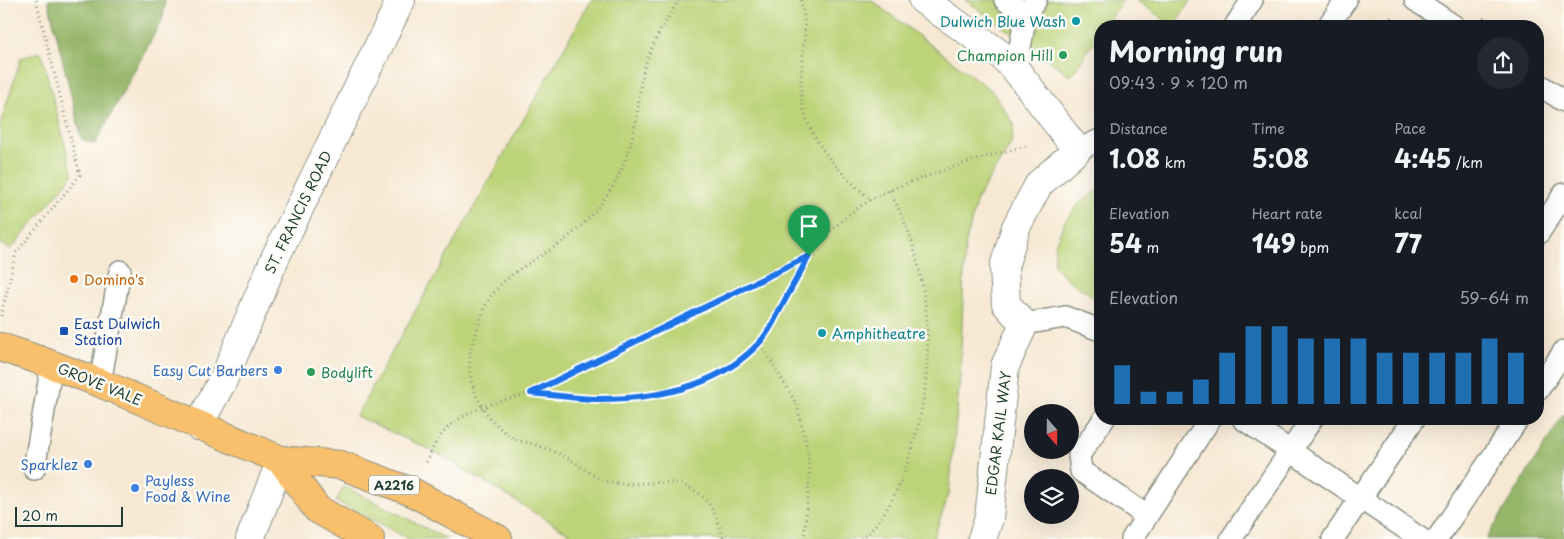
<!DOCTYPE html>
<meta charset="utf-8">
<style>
:root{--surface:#171b24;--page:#242831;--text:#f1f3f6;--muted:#9ea1a6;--accent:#1f6fb2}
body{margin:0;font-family:"Playpen Sans",sans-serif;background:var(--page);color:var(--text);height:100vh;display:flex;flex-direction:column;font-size:19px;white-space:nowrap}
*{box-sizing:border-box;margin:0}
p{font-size:16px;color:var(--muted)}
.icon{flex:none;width:28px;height:28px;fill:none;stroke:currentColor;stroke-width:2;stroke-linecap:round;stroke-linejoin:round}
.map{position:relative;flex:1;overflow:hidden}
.drawer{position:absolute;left:1094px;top:20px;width:450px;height:405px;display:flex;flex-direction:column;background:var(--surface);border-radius:20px;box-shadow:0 5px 20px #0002}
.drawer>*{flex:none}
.needle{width:32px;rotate:160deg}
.fabs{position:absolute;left:1024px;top:404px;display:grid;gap:10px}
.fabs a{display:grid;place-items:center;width:55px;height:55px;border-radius:50%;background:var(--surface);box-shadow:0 5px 20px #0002;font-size:25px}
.scale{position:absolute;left:15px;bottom:12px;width:108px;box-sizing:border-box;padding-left:5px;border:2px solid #1f3d34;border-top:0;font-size:14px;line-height:18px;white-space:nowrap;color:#1f3d34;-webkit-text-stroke:4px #fdfcf7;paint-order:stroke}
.pin{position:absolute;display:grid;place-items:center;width:42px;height:42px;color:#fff;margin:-51px -21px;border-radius:50% 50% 50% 0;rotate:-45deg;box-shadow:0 0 5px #0007}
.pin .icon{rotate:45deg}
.round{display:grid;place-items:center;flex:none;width:52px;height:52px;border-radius:26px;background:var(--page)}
.overview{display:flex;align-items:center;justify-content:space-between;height:85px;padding:0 15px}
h1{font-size:28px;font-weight:700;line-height:38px}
.metrics{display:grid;grid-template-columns:repeat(3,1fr);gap:8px;height:85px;padding:5px 15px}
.metrics div{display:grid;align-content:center}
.metrics b{font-size:25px;font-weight:700}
.metrics small{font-size:14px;font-weight:400}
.metrics p{font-size:14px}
.chart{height:140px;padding:10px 15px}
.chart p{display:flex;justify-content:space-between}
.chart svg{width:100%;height:90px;margin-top:5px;stroke:var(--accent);stroke-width:6}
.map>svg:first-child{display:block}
.green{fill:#bcd378;stroke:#6e8856}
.forest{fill:#95b568;stroke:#5a794e}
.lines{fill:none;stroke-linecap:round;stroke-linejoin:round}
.lane-casing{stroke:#8b9284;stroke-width:24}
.street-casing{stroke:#8b9284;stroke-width:30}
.primary-casing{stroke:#8b9284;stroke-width:30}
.path{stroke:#8b9284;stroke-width:3;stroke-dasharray:1 4;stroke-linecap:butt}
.lane{stroke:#fff;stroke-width:21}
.street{stroke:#fff;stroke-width:28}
.primary{stroke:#f8bf6c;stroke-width:28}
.route-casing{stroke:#fff;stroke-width:10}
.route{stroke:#1a73e8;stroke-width:6}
.culture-dot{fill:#0f9aa8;stroke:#fdfcf7;stroke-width:2}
.leisure-dot{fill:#2e9e5b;stroke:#fdfcf7;stroke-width:2}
.food-dot{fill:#e8710a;stroke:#fdfcf7;stroke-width:2}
.transit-dot{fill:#1a4fb4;stroke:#fdfcf7;stroke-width:2}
.shop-dot{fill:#3f7fe0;stroke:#fdfcf7;stroke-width:2}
.labels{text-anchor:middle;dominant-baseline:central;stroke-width:5;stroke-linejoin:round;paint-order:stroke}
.shield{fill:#fdfcf7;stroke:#62766e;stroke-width:1}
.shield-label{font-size:12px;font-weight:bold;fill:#1f3d34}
.culture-label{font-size:14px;fill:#0d838f;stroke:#fdfcf7;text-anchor:end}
.leisure-label{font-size:14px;fill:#27864d;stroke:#fdfcf7;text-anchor:end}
.street-label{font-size:14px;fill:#1f3d34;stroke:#fdfcf7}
.food-label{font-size:14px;fill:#c56008;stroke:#fdfcf7;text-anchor:start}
.transit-label{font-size:14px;fill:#164399;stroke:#fdfcf7;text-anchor:start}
.shop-label{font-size:14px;fill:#366cbe;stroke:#fdfcf7;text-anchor:end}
</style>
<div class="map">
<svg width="1564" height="539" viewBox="0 0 1564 539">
<rect width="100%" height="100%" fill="#fdfcf7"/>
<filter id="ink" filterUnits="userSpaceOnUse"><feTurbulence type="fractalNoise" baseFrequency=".02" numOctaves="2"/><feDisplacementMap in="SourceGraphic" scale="10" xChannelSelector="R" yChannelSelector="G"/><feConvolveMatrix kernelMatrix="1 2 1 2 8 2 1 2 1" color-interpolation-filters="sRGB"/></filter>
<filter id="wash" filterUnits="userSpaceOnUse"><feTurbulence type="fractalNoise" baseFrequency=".0096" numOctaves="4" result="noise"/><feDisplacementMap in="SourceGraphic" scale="20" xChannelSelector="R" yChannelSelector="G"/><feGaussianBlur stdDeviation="1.12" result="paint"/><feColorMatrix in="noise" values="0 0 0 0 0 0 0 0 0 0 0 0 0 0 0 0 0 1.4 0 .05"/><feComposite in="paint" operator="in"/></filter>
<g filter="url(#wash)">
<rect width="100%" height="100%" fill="#f7e8d3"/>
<path class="green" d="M591 0H871L992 91 1014 124 1011 144 977 199 965 246 960 377 949 494 933 539H578L437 453 356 416Z
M965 0H1123L1105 26H1100V33L1071 76Z
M1136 0H1191L1173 26Z
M41 52 73 175 11 249 0 244V125L21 58Z
M1100 189V301L1068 280 1054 265 1055 244 1065 221 1080 202Z
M344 486 447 539H409L336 501Z"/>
<path class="forest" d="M48 0H165L163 18 95 144 82 140Z
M1564 414V539H1486Z"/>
</g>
<g filter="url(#ink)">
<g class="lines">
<g class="lane-casing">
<path id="lane" d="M1005 0 1026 14
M1415 0 1454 26
M1235 26 1252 0
M1328 26 1346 0
M1016 70 1026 14 1036 0
M1538 84 1564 101
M1077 150 1100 140
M1538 234 1564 194
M1024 324 1065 317 1100 330
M100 383 120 271
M1538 390 1564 351
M1104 419 1079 455 1081 471 1147 516
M1243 419 1421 539
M34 469 52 364
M1132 539 1210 419
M1231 539 1312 419
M1333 539 1414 419
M1437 539 1518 419"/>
</g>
<g class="street-casing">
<path id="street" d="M923 0 1000 54 1016 70 1077 150 1039 184 1016 227 1004 267 1006 304 1024 324 1005 366 989 518 982 539
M198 426 224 378 275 258 401 0
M250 539 281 460"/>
</g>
<g class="primary-casing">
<path id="primary" d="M0 347 42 361 100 383 281 460 341 465 412 492 498 539
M281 460 317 509 370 539"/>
</g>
<path class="path" d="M679 0C665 22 649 48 643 73 640 87 639 102 637 116 633 139 625 166 613 186 601 206 582 227 563 241 540 258 513 269 494 292 483 305 479 326 473 342 460 377 483 421 515 439 519 441 525 442 529 443 542 447 554 451 566 457 581 465 594 479 610 482 642 489 668 473 697 492 713 503 718 522 724 539
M801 0C808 30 803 50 801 79 798 134 834 165 870 200
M1483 18 1495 26
M1385 26 1392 16
M1 316 16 253 80 175 36 0
M533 393C554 395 576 399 598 399 636 400 680 394 714 377 731 369 746 355 760 342
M426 462C430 455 432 448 437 441 456 410 498 402 531 393L809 257
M804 539 810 472 806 443 797 405 760 342C779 315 791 284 809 257 828 229 859 203 890 190 905 183 921 179 936 173 967 162 996 153 1027 146
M861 539C887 518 900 486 910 455 931 389 934 320 915 253 910 231 899 211 890 190"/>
<use href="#lane" class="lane"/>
<use href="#street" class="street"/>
<use href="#primary" class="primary"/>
</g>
</g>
<g class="lines" filter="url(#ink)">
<g class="route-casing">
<path id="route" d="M809 256C801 271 793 285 785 300 777 314 771 330 760 342 719 387 657 399 599 399 576 399 553 395 531 393Z"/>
</g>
<use href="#route" class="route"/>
</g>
<g class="culture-dot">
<circle cx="1076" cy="21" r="5"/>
<circle cx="822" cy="333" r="5"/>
</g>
<g class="leisure-dot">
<circle cx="1063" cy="55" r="5"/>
<circle cx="311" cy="372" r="5"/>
</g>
<circle class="food-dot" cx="74" cy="279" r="5"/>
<rect class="transit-dot" x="59" y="326" width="10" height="10" rx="2.5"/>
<g class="shop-dot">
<circle cx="278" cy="370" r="5"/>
<circle cx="88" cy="464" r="5"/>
<circle cx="135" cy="488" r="5"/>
</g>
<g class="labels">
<rect class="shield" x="369" y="475.5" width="50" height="19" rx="4"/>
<g class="shield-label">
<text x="394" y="485">A2216</text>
</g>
<g class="culture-label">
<text x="1066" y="21">Dulwich Blue Wash</text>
<text x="832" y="333" text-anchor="start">Amphitheatre</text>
</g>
<g class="leisure-label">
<text x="1053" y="55">Champion Hill</text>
<text x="321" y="372" text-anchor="start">Bodylift</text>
</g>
<g class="street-label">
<text transform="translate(298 212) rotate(-64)">ST. FRANCIS ROAD</text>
<text transform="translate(100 384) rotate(22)">GROVE VALE</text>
<text transform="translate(998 433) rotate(-83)">EDGAR KAIL WAY</text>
</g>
<g class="food-label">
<text x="84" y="279">Domino's</text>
</g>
<g class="transit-label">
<text x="74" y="323">East Dulwich<tspan x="74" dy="16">Station</tspan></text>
</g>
<g class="shop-label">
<text x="268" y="370">Easy Cut Barbers</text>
<text x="78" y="464">Sparklez</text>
<text x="145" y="480" text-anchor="start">Payless<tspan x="145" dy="16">Food &amp; Wine</tspan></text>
</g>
</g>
</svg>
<div class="fabs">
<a><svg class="needle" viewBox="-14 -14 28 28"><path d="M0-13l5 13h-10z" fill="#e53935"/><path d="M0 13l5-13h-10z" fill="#9ea1a6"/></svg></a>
<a><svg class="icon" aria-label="layers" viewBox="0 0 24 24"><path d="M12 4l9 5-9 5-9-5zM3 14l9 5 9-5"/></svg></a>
</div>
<div class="scale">20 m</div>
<div class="pin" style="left:809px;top:256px;background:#1e9e55"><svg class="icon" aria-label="arrive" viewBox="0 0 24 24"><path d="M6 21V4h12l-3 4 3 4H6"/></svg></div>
<section class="drawer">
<div class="overview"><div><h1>Morning run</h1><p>09:43 · 9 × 120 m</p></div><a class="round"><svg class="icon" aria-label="share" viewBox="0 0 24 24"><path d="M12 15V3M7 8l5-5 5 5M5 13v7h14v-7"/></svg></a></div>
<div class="metrics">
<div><p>Distance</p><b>1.08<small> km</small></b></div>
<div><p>Time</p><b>5:08</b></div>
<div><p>Pace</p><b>4:45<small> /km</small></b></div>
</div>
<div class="metrics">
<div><p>Elevation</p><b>54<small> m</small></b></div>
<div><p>Heart rate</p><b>149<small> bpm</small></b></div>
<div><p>kcal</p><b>77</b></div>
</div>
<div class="chart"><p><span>Elevation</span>59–64 m</p>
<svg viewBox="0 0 160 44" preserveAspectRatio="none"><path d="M5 44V25M15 44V38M25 44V38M35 44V32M45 44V19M55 44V6M65 44V6M75 44V12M85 44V12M95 44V12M105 44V19M115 44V19M125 44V19M135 44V19M145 44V12M155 44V19"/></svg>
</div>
</section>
</div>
